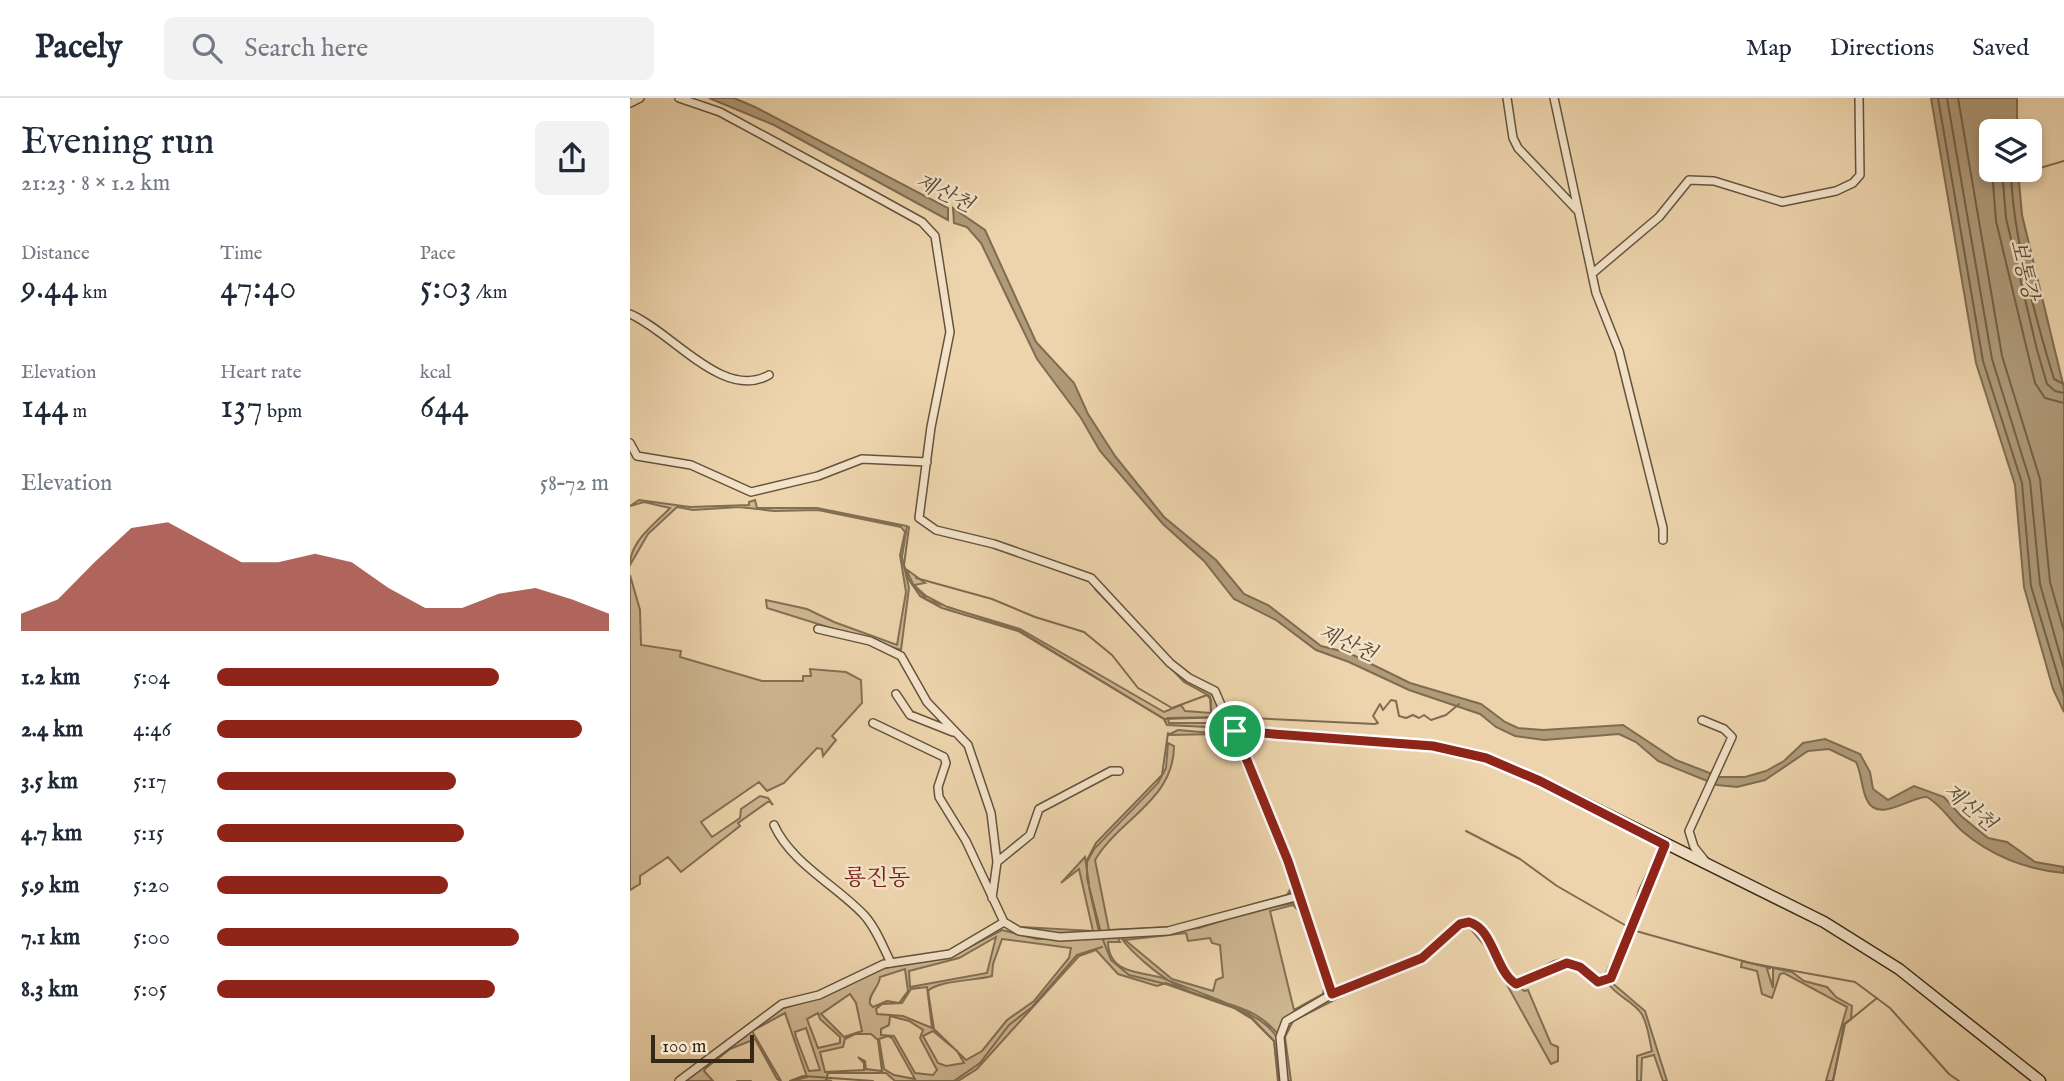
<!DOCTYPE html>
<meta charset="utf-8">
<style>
:root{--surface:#fff;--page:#f2f2f3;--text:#1f2937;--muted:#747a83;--line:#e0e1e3;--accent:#8f2418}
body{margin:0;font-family:"IM FELL English","Noto Serif KR",serif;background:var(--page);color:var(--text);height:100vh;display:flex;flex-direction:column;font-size:26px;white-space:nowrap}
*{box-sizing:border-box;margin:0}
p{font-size:23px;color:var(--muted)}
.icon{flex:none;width:38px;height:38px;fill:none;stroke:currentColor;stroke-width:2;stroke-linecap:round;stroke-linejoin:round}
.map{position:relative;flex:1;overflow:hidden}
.details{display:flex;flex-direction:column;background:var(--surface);width:630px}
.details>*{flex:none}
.fabs{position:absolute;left:1349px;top:21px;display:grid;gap:14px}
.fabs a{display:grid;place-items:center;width:63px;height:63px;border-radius:10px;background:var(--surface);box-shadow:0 4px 10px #0003;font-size:35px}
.scale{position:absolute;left:21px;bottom:18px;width:103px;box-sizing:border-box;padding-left:7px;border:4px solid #362816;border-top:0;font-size:19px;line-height:24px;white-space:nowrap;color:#362816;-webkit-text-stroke:5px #f3e3c9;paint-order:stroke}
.pin{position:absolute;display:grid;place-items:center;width:60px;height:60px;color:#fff;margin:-30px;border:4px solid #fff;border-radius:50%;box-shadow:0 2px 7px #0007}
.round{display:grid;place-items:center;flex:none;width:74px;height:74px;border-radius:10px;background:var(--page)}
.headline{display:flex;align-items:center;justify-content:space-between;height:119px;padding:0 21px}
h1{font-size:38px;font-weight:600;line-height:52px}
.metrics{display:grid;grid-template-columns:repeat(3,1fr);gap:10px;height:119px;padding:7px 21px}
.metrics div{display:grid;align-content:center}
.metrics b{font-size:35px;font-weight:600}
.metrics small{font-size:19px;font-weight:400}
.metrics p{font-size:19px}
.chart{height:196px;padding:14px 21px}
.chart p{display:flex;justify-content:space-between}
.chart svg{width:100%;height:126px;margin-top:7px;fill:var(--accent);opacity:.7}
ul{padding:0 21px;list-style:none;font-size:23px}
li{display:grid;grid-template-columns:112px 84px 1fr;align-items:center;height:52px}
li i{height:18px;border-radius:9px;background:var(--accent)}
header{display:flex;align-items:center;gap:42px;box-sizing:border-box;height:98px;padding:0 35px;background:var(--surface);border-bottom:2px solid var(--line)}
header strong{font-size:33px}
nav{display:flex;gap:38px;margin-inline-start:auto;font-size:24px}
.search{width:490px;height:63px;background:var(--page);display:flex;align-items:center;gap:18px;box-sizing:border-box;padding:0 24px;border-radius:10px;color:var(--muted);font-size:26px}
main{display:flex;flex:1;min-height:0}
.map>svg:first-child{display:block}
.green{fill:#ceb792;stroke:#827054;stroke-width:2;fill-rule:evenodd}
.water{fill:#af9a79;stroke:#7f6c51;stroke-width:2}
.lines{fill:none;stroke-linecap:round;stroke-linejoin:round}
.shore{stroke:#726148;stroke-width:2}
.stream{stroke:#7f6c51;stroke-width:2}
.street-casing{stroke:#64533c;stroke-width:10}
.secondary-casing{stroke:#362816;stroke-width:13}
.street{stroke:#f3e3c9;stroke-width:7}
.secondary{stroke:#f3e3c9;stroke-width:10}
.route-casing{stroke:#fff;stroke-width:14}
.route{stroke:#8f2418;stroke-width:9}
.labels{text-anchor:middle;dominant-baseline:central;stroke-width:5;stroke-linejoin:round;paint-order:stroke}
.water-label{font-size:21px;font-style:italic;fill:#5a4a34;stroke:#f3e3c9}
.quarter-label{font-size:23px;fill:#7a1f14;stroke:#f3e3c9}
</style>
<header>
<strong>Pacely</strong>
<div class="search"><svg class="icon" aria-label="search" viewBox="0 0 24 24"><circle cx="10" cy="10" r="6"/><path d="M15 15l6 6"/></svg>Search here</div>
<nav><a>Map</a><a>Directions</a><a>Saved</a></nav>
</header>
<main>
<section class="details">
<div class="headline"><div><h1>Evening run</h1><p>21:23 · 8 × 1.2 km</p></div><a class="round"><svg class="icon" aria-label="share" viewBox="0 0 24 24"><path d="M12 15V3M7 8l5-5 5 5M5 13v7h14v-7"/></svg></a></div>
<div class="metrics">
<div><p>Distance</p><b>9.44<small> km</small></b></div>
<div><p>Time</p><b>47:40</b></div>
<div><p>Pace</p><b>5:03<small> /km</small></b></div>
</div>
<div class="metrics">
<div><p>Elevation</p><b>144<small> m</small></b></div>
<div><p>Heart rate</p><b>137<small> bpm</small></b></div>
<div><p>kcal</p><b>644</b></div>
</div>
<div class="chart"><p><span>Elevation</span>58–72 m</p>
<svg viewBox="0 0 160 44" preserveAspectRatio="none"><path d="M0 44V38L10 33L20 20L30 8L40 6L50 13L60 20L70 20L80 17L90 20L100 29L110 36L120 36L130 31L140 29L150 33L160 38V44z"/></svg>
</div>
<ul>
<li><b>1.2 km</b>5:04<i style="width:72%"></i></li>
<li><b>2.4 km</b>4:46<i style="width:93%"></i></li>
<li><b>3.5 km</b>5:17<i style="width:61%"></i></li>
<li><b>4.7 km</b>5:15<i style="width:63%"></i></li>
<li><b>5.9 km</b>5:20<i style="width:59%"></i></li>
<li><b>7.1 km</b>5:00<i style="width:77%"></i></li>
<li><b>8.3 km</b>5:05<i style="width:71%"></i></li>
</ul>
</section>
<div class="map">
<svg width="1434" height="983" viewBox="0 0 1434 983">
<rect width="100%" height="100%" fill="#edd4ac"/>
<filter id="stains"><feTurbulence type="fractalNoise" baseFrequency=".00286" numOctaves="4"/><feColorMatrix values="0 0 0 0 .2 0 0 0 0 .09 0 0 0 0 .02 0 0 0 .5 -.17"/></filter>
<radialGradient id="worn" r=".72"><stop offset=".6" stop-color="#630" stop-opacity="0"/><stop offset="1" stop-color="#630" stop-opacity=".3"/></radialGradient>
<path class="green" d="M9 402 60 409 119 407V404L125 402 127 410H187L277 428 272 459 279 490 271 552 137 510 136 502 177 511 204 524 267 547 276 494 270 457 275 434 271 429 188 412 144 413 109 409 63 412 47 409 18 436 0 467C0 443 25 426 40 410L14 404 0 408Z
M301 433 366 448 461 482 528 556 555 580 585 597 596 619 538 620 539 625H597V630L537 627 534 621 388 532 297 502 284 488 276 471 295 485 284 487 296 498 317 509 390 531 534 614 551 607 555 613 581 615 580 598 554 584 465 491 464 485 382 454Z
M0 477 10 512 11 547 51 553 50 559 132 583H173V578H181L180 571 216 574 231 582 232 605 202 638 206 642 193 658 192 651 187 650 154 685 137 693 129 684 71 724 82 739 110 720 111 711 130 698 138 700 143 707 139 703 108 725 110 728 51 774 38 759 10 778V786L0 792Z
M548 632 603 637 663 779C665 796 658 799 644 805 585 821 534 834 471 835L459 789 469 834 419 835 391 829 463 833 449 771 431 785 455 759 459 786 456 766 464 751 528 685 536 670 538 645 544 648C544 702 489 721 465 762L479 832 541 829 657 797 661 790 660 777 602 640 589 636 538 637Z
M663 805 676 816 698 890C688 913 650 909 649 938 623 902 579 906 544 886 526 875 503 856 491 840L569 830 622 813ZM663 807 675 819 695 885 693 896 664 912 640 813ZM556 835 558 843 580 840 582 845 590 847 593 879 586 882 583 893 542 881 495 842Z
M838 825 848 829 874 874 894 893 898 892 921 946 928 949V963L921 966 856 849 839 829 831 832 787 868 714 897 663 923 655 939 661 983H657L652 945 656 926 703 898 778 869Z
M372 832 407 841 488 840 490 844H478C479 879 516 873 535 881 562 893 634 913 647 940 652 952 651 970 652 983H649L644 943 622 920 604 909 536 885 527 888 488 876 466 852 449 858 347 971 328 983H265L256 975H198L196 982 202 983H161L177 979 155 915 122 933 151 983 147 981 125 941 100 951 76 970 74 973 83 983H54L118 932 151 911 195 898 249 871 322 858ZM366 839 357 875 280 889 279 873 329 860ZM372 841 441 850 439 860 404 903 377 922 352 953 336 962 304 931 298 893C309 882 345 883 362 878L363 866ZM275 871 278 893 269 905 257 903 243 909 240 906C238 896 249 890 250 879ZM297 889 302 930 273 918 247 916 246 911 252 906 272 905 281 891ZM220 896 226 905 232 933 214 939 191 916ZM188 915 190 921 210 939V945L188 950 177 921ZM260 918 279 923 293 932 290 940 307 972 303 977 285 975 264 938 251 937V931L259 927ZM176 930 190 972 179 973 166 939 165 934ZM303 933 327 953 334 965 316 968 308 965 293 938ZM225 936H241L248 942 252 973 236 971 235 963 228 959 234 965V972L195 974 190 954 213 949 215 941ZM258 938 262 940 285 981 264 977 254 971 249 941Z
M1112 863 1141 870 1137 871 1143 890V870L1162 874 1174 883 1197 889 1206 899 1222 908 1221 921 1214 926 1203 983H1196L1217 909 1154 875 1150 876 1142 900 1132 896 1127 873 1111 869Z
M981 884 1015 913 1037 983H1033L1024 957 1012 960 1011 983H1007V958L1022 953C1019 941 1018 925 1011 915 1003 903 986 898 978 885Z"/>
<path class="water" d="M79 0H104L125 9 318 110V122L144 27Z
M1301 0H1387V33H1362V72H1388L1392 117 1434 290V614L1423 591 1394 489 1385 387 1346 265Z
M323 110 355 132 406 244 444 285 458 316 485 358 534 419 586 462 614 496 638 507 691 548 719 555 780 585 851 606 875 624 888 630 913 632 993 627 1046 662 1090 679H1115L1136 673 1154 663 1173 645 1195 641 1230 656 1240 674 1243 691 1258 702 1284 688 1314 699 1331 718 1358 740 1377 744 1405 764 1434 769V775C1396 772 1360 757 1332 733 1320 722 1311 707 1297 699 1281 698 1248 726 1237 702 1231 690 1232 676 1226 664L1199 651 1178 653 1135 682 1107 689 1087 687 1028 663 1006 644 989 636 914 642 885 638 866 629 850 616 779 592 719 564 686 552 646 522 604 501 574 463 533 426 470 353 451 320 407 261 351 145 337 129 324 125Z"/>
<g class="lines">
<path class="shore" d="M1308 0 1353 263 1392 385 1401 488 1434 598
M1317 0 1362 261 1400 383 1410 486 1434 571
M1328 0 1372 258 1410 381 1420 484 1434 533
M1362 72 1366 123 1405 285 1415 300 1434 305
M1372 72 1376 120 1407 252 1417 286 1425 293 1434 295
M1381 72C1382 136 1405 219 1424 281L1434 286"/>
<path class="stream" d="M1389 76 1434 63
M279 429 274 467 279 482 290 498 312 510 388 533 534 621
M286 480 362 501 405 519 454 534 482 557 508 590 542 610 577 597 581 602V618
M601 619 745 626 748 625 743 618 750 606 753 612 761 602 766 603 769 618 776 620 783 617 789 620 794 617 801 622 816 617 829 606
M536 625 534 621 594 619
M836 733 890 761 927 788 1000 830
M470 833 457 780V762L466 745 532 677 538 635
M1006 833 1120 865 1225 884 1260 910 1319 976 1329 983
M473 842 481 862 499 877 536 886 604 910 622 921 644 943 648 983
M107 983H121
M160 983 173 978 243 983
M324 983 350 965 379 927 402 909 447 857 472 849
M1203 983 1215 926 1247 900"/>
<g class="street-casing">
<path id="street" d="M49 0 90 14 254 103 292 124 305 138 320 234 301 329 289 420 306 432 364 446 461 480 540 565 559 580 585 593 658 763 702 896
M877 0 883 40 888 50 948 113
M924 0 966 195 989 253 1033 430V442
M0 5 10 0
M964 174 1029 119 1059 82 1084 83 1152 104 1206 93 1223 85 1230 77 1229 0
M0 216C42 234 93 303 139 277
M0 345 7 358 61 367 121 394 188 378 232 361 297 364
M188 531 240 543 271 558 297 604 338 647 361 715 367 764 362 800
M266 596 280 617 323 634
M1072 622 1094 631 1102 639 1059 733 1064 749 1076 764
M243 625 314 659 316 665 308 689 309 699 336 743 374 824 389 833 430 839 538 833 669 798
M144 727C161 765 207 788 234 817 246 830 253 849 261 865
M367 764 400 737 409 711 481 673H489
M49 983 152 906 189 897 254 866 320 856 374 824
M654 983 650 939 656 923 702 896 792 860 834 824 849 829 882 885C903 890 918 861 940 865 951 867 958 879 968 884L977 882 1001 833 1013 793 1035 747"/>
</g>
<g class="secondary-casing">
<path id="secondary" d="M605 633 803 648 856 660 910 683 1194 824 1269 871 1410 983"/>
</g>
<use href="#street" class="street"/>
<use href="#secondary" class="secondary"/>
</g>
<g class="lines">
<g class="route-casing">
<path id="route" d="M605 633 803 648 856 660 910 683 1035 747 981 880 968 884 950 869 937 865 886 886C865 873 864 831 839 824L830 826 792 860 702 896 658 763Z"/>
</g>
<use href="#route" class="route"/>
</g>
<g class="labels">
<g class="water-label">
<text transform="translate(314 96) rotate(26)">제산천</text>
<text transform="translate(1393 172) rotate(77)">보통강</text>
<text transform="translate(717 546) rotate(24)">제산천</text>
<text transform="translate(1339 710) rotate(40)">제산천</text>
</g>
<g class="quarter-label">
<text x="247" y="780">룡진동</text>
</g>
</g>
<rect width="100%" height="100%" filter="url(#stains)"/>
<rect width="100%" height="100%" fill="url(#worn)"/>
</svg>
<div class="fabs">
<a><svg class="icon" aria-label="layers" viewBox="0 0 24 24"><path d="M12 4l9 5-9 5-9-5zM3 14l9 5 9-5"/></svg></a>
</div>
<div class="scale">100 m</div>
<div class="pin" style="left:605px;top:633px;background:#1e9e55"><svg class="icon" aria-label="arrive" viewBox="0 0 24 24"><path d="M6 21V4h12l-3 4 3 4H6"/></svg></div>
</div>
</main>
